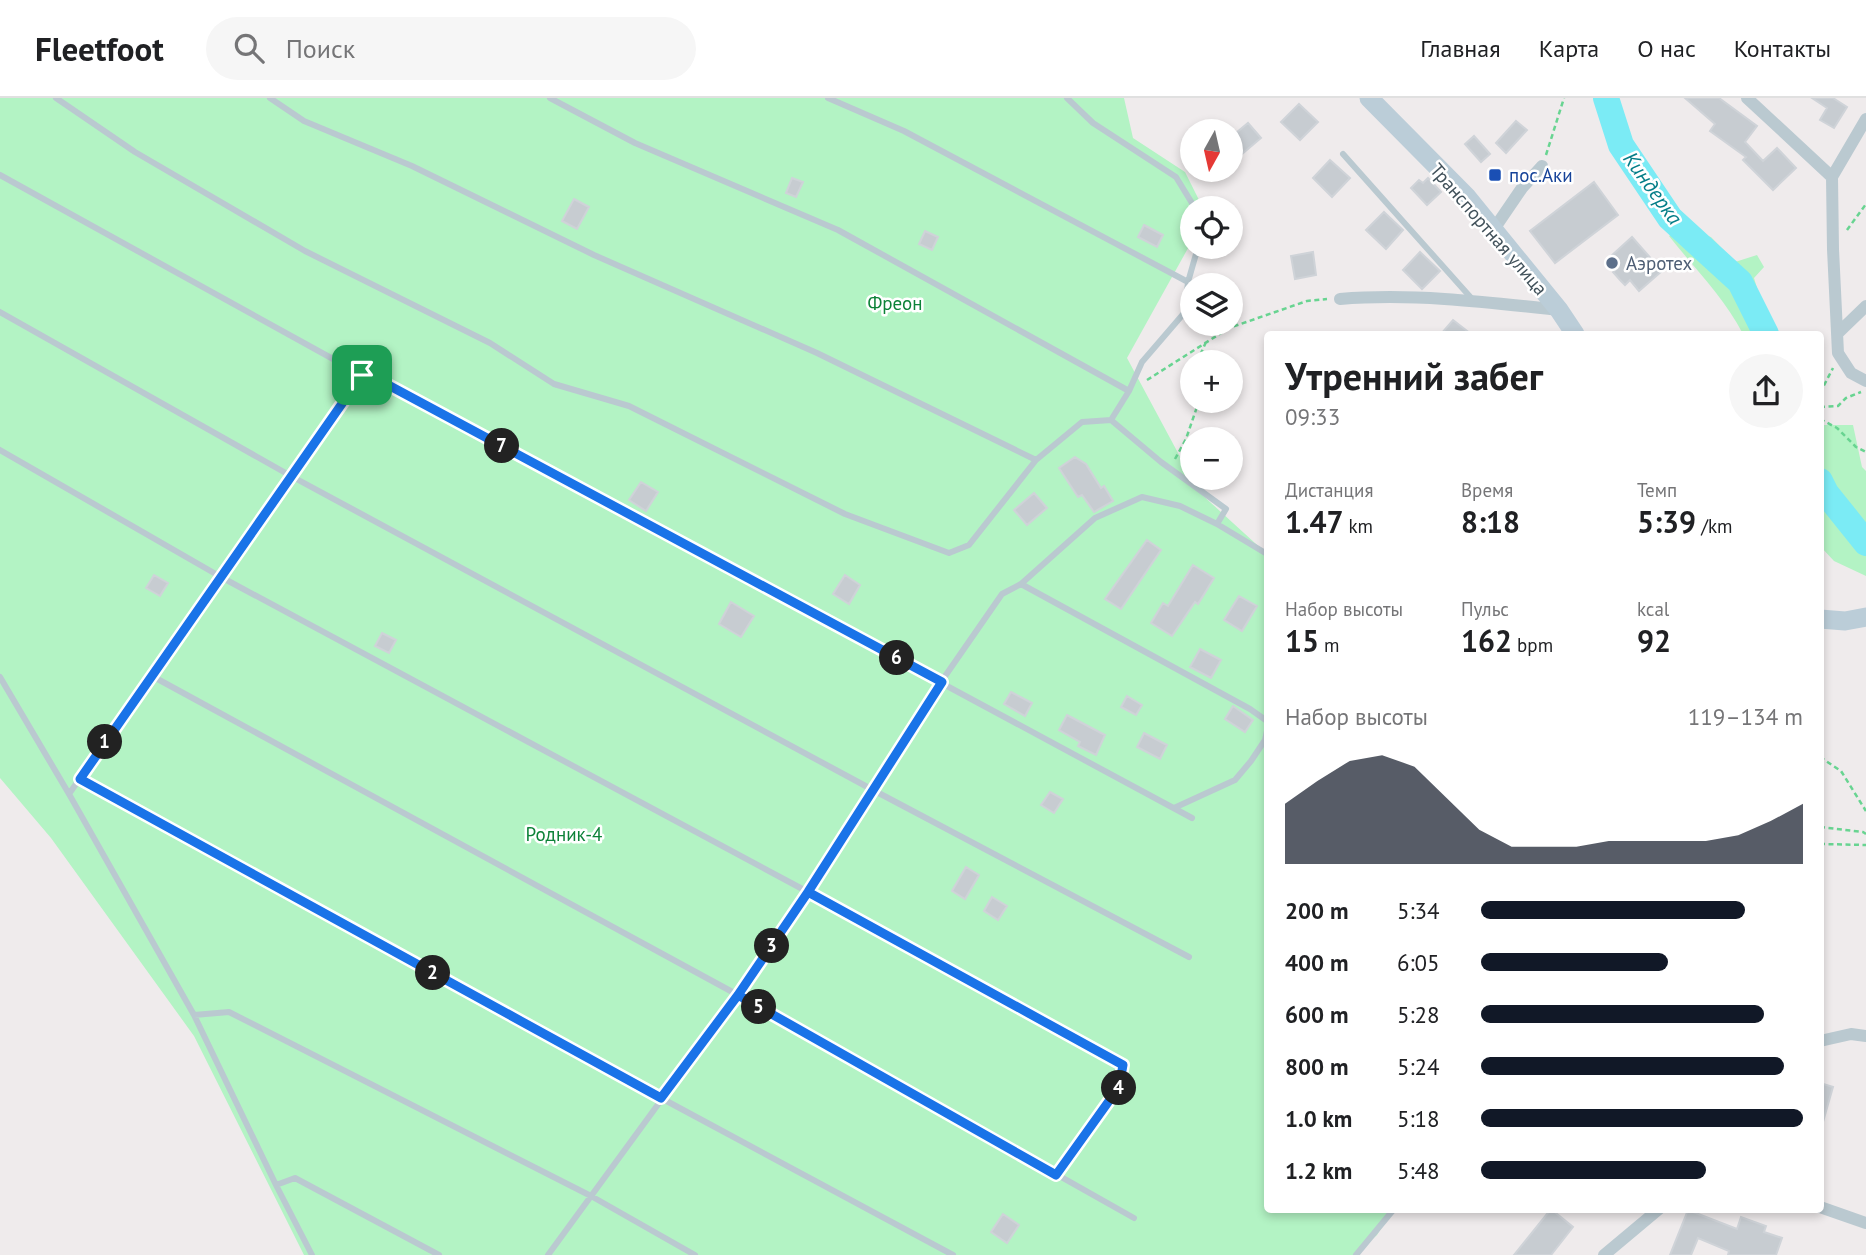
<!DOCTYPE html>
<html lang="ru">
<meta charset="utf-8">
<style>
:root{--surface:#fff;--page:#f6f6f6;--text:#202124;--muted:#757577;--line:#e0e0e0;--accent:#111827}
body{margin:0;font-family:"PT Sans",sans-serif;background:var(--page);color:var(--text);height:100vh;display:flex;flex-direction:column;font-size:26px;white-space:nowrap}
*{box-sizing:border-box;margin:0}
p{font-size:23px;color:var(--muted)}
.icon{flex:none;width:38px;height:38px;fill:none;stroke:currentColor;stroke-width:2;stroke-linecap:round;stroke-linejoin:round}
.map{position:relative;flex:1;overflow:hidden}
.sheet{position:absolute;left:1264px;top:233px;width:560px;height:882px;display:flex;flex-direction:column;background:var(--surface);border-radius:7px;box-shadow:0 4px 10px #0003}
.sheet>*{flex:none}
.needle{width:46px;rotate:188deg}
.fabs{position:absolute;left:1180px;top:21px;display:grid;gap:14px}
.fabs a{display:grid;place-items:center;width:63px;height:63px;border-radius:50%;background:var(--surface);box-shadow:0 4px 10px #0003;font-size:35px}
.pin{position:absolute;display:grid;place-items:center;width:60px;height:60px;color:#fff;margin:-30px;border-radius:14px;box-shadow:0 4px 10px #0006}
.km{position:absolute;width:35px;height:35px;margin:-18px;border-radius:50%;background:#222;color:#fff;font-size:19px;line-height:35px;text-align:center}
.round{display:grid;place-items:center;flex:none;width:74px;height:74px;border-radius:37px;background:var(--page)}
.head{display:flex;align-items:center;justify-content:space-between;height:119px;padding:0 21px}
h1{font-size:38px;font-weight:700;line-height:52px}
.metrics{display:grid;grid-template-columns:repeat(3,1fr);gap:10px;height:119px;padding:7px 21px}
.metrics div{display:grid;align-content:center}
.metrics b{font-size:30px;font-weight:700}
.metrics small{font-size:19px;font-weight:400}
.metrics p{font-size:19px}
.chart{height:196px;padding:14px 21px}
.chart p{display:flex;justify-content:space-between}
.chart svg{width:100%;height:126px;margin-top:7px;fill:var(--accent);opacity:.7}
ul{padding:0 21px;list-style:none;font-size:23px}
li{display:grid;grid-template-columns:112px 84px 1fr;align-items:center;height:52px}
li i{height:18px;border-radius:9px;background:var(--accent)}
header{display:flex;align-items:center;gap:42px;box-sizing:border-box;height:98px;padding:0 35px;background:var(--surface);border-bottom:2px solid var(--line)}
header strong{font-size:33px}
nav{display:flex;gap:38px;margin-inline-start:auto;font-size:24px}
.search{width:490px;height:63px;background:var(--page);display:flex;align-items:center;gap:18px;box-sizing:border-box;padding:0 24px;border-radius:38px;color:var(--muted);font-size:26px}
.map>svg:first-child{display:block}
.green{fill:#b3f3c4}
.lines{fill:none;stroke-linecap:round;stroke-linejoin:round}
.river{stroke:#7bebf5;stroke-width:26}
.building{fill:#c7ccd1;stroke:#cfd3d8;stroke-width:2}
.path{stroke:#68d491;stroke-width:2.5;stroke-dasharray:5 3.5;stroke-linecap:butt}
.lane{stroke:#bac9d0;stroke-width:6}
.street{stroke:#bac9d0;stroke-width:12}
.secondary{stroke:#bbcdd8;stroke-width:19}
.route-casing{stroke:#fff;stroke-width:14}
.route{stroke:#1a73e8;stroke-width:9}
.transit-dot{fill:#1a4fb4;stroke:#fff;stroke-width:2.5}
.service-dot{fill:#5c6f8a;stroke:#fff;stroke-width:2.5}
.labels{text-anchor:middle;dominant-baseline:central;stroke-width:5;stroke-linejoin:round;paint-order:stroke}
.transit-label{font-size:19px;fill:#164399;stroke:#fff;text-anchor:start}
.street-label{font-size:19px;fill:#42525b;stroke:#fff}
.service-label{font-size:19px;fill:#4e5e75;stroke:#fff;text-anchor:start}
.park-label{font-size:19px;fill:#0d8238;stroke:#fff}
.water-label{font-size:21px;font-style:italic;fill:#047e88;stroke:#fff}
</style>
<header>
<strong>Fleetfoot</strong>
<div class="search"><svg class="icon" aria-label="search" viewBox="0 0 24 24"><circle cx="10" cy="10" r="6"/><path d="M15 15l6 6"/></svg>Поиск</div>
<nav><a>Главная</a><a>Карта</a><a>О нас</a><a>Контакты</a></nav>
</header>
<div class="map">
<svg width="1866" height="1157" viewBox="0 0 1866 1157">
<rect width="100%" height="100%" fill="#efebec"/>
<path class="green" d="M0 0H1124L1133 40 1185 74 1203 110H1192V143L1127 260 1199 394 1267 456V1111H1393L1377 1137 1354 1157H304L194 938 51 740 0 680Z
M1682 130 1711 139 1735 164 1757 157 1764 169 1754 180 1760 200 1777 236H1743C1724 199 1694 170 1669 138Z
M1820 327H1853L1862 369 1866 373V478L1834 463 1820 448Z"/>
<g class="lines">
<path class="river" d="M1606 0 1621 47 1670 120 1740 184 1766 236
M1820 383 1826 395 1866 445"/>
</g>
<path class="building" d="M1685 0H1719L1757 28 1745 44 1763 63 1777 50 1796 70 1773 92 1743 62 1746 59 1710 33 1715 26Z
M1812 0H1833L1847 9 1834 30 1820 22 1827 10Z
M1299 6 1318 24 1300 42 1281 24Z
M1516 23 1527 32 1506 55 1496 45Z
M1248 25 1261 40 1242 56 1230 40Z
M1474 38 1490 56 1481 64 1465 46Z
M1330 62 1350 80 1332 99 1313 80Z
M792 80 803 84 796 99 786 95Z
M1428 80 1441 94 1427 107 1411 90 1419 82 1423 85Z
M1594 84 1618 117 1555 165 1530 133Z
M574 101 589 109 577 131 562 123Z
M1384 114 1403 132 1386 151 1366 132Z
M1144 127 1163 137 1157 149 1138 139Z
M925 133 938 139 932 152 919 146Z
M1632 139 1662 173 1639 193 1630 182 1625 187 1621 183 1613 174 1619 169 1610 159Z
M1313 154 1316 177 1295 181 1291 158Z
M1420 154 1440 173 1422 191 1403 172Z
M1453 222 1471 236H1441Z
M1075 359 1086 366 1101 390 1104 388 1113 403 1094 414 1082 397 1078 399 1059 370Z
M641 384 658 394 646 413 629 402Z
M1034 395 1047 410 1027 427 1014 412Z
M1147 442 1161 452 1121 511 1105 501Z
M1193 467 1214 480 1198 506 1195 504 1172 538 1151 525 1163 505 1168 508Z
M154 477 168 485 160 498 146 490Z
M845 477 860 487 849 506 833 496Z
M1239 498 1257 508 1242 533 1224 522Z
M731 504 754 518 741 539 719 526Z
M382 535 396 542 389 555 375 548Z
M1200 551 1221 562 1211 580 1190 569Z
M1011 594 1032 605 1025 618 1004 606Z
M1127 598 1142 607 1136 617 1121 609Z
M1233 608 1253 622 1245 634 1225 621Z
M1067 617 1105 637 1096 657 1078 648 1080 644 1059 632Z
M1144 635 1167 647 1160 661 1137 649Z
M1050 694 1063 701 1054 715 1041 707Z
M966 769 979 777 965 801 952 793Z
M992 799 1007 808 998 822 984 813Z
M1820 985 1833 989 1823 1024 1820 1023Z
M1551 1111 1573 1129 1551 1157H1514Z
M1688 1112 1737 1131 1741 1119 1766 1128 1764 1134 1782 1140 1776 1157H1728L1729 1153 1698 1140 1691 1157H1670Z
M1003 1116 1019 1127 1007 1145 991 1134Z"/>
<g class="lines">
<path class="path" d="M1546 57 1564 0
M1847 132 1866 106
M1197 264 1206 244
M1147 282 1229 230 1307 203 1327 201
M1820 295 1833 270
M1820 309 1838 308 1846 300 1861 294
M1820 321 1837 330 1856 349 1866 354
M1175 361 1186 341 1199 303
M1820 659 1841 673 1866 713
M1820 729 1863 734 1866 736
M1820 746 1866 747"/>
<path class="lane" d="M56 0 135 54 305 153 490 245 554 286 629 308 845 416 949 455 969 447 1036 362 1082 324 1111 322 1161 364 1226 411 1217 426
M270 0 304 23 412 68 594 157 817 255 1036 362
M550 0 635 45 838 132 1129 293
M828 0 904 33 1188 184 1185 214 1142 264 1129 293 1111 322
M1067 0 1093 25 1176 79 1195 110
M1343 56 1473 202
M0 77 362 277
M1188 184 1198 149
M0 214 291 378 873 692 1189 859
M0 352 221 479 808 794 1123 967 1119 989 1056 1077
M1021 486 1250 611 1267 623
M152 578 738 897 1134 1120
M0 579 69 696 194 917 276 1087 312 1157
M80 681 661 1000 953 1157
M69 696 364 274 1192 720
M1174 710 1235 682 1251 663 1265 642 1267 633
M194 917 229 914 591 1098 695 1157
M276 1087 295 1080 439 1157
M548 1157 738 897 808 794 941 584 1002 496 1021 486 1095 420 1142 399 1180 408 1217 426 1267 456
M1356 1157 1394 1111"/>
<path class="street" d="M1747 0 1832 79 1833 151 1838 255 1851 275 1866 283
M1832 79 1866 21
M1494 131 1522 90 1542 68
M1340 201C1413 195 1487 204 1559 212
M1837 236 1866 208
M1820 943 1851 936 1866 938
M1820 1109 1866 1125
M1604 1157 1659 1111"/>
<path class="secondary" d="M1369 0 1467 99 1559 212 1575 236
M1820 521 1845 523 1866 519"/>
</g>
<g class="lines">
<g class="route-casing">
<path id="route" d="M362 277 80 681 661 1000 738 897 808 794 1123 967 1119 989 1056 1077 738 897 808 794 942 584 364 274 362 277"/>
</g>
<use href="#route" class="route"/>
</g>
<rect class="transit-dot" x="1488" y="70" width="14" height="14" rx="3.5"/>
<circle class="service-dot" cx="1612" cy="165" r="7"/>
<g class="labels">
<g class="transit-label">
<text x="1509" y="77">пос.Аки</text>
</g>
<g class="street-label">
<text transform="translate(1489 131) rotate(49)">Транспортная улица</text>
</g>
<g class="service-label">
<text x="1626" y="165">Аэротех</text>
</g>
<g class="park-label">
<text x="895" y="205">Фреон</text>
<text x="564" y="736">Родник-4</text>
</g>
<g class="water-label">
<text transform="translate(1653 90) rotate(54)">Киндерка</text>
</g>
</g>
</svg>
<div class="fabs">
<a><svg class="needle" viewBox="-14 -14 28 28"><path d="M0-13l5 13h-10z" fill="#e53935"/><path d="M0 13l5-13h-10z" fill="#757577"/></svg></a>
<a><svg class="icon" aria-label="locate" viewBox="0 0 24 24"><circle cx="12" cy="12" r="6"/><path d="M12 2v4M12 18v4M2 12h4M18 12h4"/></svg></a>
<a><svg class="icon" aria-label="layers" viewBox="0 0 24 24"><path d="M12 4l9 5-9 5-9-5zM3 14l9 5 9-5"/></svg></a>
<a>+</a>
<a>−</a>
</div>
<div class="pin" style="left:362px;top:277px;background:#1e9e55"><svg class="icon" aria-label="arrive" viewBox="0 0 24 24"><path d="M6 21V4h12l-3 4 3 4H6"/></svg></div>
<b class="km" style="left:105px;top:644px">1</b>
<b class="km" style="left:433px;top:875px">2</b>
<b class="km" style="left:772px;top:848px">3</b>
<b class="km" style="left:1119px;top:990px">4</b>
<b class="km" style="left:759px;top:909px">5</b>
<b class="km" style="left:897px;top:560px">6</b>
<b class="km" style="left:502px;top:348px">7</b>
<section class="sheet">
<div class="head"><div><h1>Утренний забег</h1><p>09:33</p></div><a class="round"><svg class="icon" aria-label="share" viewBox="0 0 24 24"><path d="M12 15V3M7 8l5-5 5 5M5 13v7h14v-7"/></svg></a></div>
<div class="metrics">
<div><p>Дистанция</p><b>1.47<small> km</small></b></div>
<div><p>Время</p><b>8:18</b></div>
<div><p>Темп</p><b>5:39<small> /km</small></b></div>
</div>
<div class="metrics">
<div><p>Набор высоты</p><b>15<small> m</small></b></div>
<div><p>Пульс</p><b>162<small> bpm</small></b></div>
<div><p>kcal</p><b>92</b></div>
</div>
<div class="chart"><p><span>Набор высоты</span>119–134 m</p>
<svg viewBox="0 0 160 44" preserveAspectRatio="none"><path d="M0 44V23L10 15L20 8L30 6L40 10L50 21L60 32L70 38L80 38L90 38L100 36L110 36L120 36L130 36L140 34L150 29L160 23V44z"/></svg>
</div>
<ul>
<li><b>200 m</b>5:34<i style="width:82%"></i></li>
<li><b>400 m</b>6:05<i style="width:58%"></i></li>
<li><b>600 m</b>5:28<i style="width:88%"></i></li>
<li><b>800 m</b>5:24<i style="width:94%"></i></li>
<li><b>1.0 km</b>5:18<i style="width:100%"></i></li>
<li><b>1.2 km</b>5:48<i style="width:70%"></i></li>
</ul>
</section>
</div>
